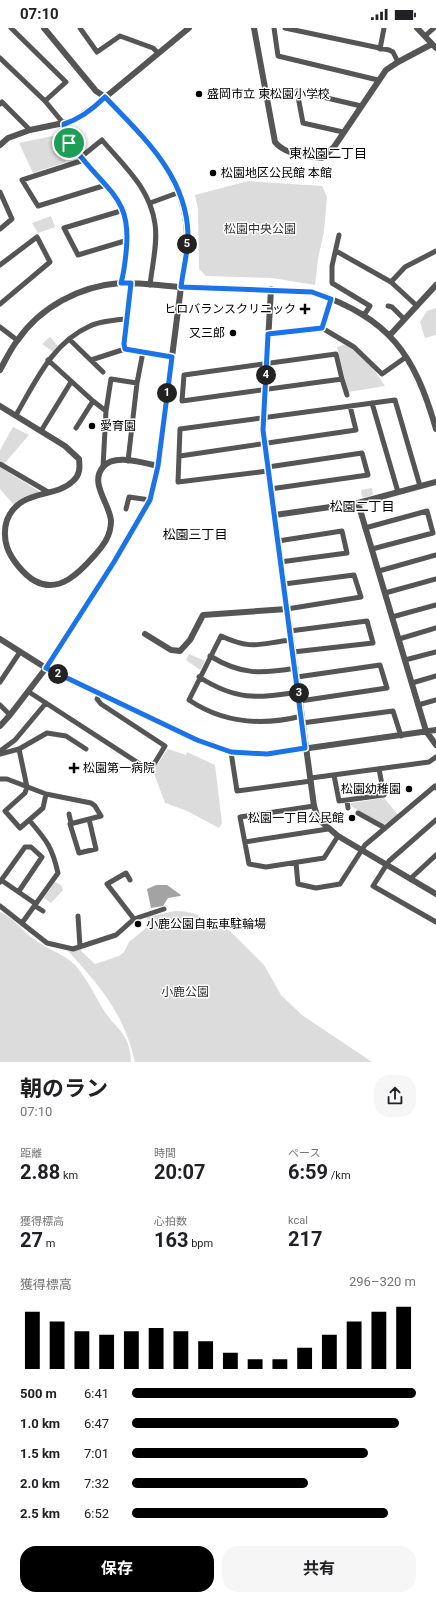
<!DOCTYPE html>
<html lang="ja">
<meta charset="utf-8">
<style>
:root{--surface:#fff;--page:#f6f6f6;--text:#202124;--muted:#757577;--accent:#000}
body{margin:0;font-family:Roboto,"Noto Sans JP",sans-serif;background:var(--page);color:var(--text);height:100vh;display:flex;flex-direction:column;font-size:15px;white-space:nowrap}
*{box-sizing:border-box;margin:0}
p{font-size:13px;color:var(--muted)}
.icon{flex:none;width:22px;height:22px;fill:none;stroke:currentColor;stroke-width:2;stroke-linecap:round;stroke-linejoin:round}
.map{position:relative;height:1034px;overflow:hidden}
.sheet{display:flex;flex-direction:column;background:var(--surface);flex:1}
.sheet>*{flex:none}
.pin{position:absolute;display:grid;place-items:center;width:34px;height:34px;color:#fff;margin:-17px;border:2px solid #fff;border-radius:50%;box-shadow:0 1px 4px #0007}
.km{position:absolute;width:20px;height:20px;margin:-10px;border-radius:50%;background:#222;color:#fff;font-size:11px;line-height:20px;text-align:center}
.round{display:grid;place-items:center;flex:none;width:42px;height:42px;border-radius:16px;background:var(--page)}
.overview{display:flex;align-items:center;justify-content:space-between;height:68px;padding:0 20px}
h1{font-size:22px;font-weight:700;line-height:30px}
.metrics{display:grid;grid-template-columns:repeat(3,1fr);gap:6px;height:68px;padding:4px 20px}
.metrics div{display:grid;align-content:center}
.metrics b{font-size:20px;font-weight:700}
.metrics small{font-size:11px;font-weight:400}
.metrics p{font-size:11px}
.chart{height:112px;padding:8px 20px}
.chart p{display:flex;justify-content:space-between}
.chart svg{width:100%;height:72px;margin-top:4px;stroke:var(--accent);stroke-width:6}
.cta{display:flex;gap:8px;margin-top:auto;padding:8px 20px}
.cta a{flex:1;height:46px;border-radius:16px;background:var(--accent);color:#fff;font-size:16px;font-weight:700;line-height:46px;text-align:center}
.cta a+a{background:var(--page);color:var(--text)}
ul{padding:0 20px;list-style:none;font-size:13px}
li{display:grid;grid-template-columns:64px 48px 1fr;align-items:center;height:30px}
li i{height:10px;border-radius:5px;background:var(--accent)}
.status{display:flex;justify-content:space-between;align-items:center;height:28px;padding:0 20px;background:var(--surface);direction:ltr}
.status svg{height:11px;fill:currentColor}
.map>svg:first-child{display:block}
.green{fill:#dcdcdc}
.water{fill:#a3a3a3}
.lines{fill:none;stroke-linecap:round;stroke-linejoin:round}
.minor{stroke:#555;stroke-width:5}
.tertiary{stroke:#555;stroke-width:6}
.route-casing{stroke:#fff;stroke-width:8}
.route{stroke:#1a73e8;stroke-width:5}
.poi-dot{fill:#000;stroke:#fff;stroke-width:1.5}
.labels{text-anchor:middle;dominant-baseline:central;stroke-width:3;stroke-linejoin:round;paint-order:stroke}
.poi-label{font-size:12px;fill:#000;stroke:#fff;text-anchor:start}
.park-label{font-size:12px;fill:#333;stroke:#fff}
.neighbourhood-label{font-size:13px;fill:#000;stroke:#fff}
</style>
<div class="status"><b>07:10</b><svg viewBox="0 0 49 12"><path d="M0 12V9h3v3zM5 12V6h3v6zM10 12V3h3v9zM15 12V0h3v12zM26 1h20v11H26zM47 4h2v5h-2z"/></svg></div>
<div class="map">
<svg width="436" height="1034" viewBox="0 0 436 1034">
<rect width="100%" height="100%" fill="#fff"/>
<path class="green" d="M57 107 66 134 33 145 19 115Z
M248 153 322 158 327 169 324 203 318 231 315 257 272 250 206 248 199 241 198 181 195 167Z
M51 188 55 199 38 205 32 195Z
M436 280V307L425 310 420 294 427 283Z
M50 309 58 318 53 324 42 316Z
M347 316 370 336 385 358 348 364 337 319Z
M13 399 29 407 4 436 0 433V422Z
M0 439 40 464 24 469 14 477 0 461Z
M372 460 373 467 362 470 361 462Z
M189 626 205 633 200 642 186 632Z
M168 721 186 727 187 724 215 737 222 795 219 800 187 783 165 775 153 743Z
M384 770 398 787 383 797 351 778V775Z
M55 854 61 857 63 862 51 875 44 870Z
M175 883C192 884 198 884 210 899L229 902 264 937 281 967 302 987 372 1034H135C124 986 101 959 68 923L80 922 95 936 119 928 124 924 129 914 145 901 148 896 147 889Z
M0 884C12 889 21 901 31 909 44 920 63 925 75 937 87 951 94 966 103 981 116 1002 130 1004 131 1034H0Z"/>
<path class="water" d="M156 857H167L181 867 180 868 168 870 163 878 151 880 147 861Z"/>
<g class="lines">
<path class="minor" d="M11 0 66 54 45 73
M80 0 97 24 120 8 153 20 158 25
M274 0 278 28 378 52
M285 0 389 22 393 24 398 34
M425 8 434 0
M380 21 384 0
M0 30 45 73 64 96
M0 76 2 74 30 102
M343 104 303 95 297 63 361 78
M81 129 102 112C124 138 150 160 155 196 158 215 152 238 150 257
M84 132 22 152 38 178 106 157
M0 164 12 191 0 201
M150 175 180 164
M124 182 64 200 78 227 128 212
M339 207 332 238V255L370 278 364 287
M336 223 391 254 417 278
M0 237 37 209 50 234 0 276
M391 254 405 239 436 223
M388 278 392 279 404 291
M0 299 17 312
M322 300 331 271
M268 306 322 300 354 319 382 346 406 329
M69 311 103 344
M336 326 342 351 182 373 184 347Z
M48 332 93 373 106 383
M91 332 125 321
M342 351 347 367
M372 375 398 464
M16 387C36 353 52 315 90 298 100 293 115 292 126 291
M76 400 93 373
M41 403 71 354
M180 428 356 402 350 378
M128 433 137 355 143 324
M0 436 48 464
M103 439 106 383 111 351 137 355
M268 439 362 425 368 447 270 461
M268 443 178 454 180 401 395 372 420 458
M126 481 129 469 150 472
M365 500 427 483 433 505 372 521
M278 513 342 503 347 525 280 534
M379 543 436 527
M284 556 354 547 361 569 287 581
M385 565 436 551
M392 589 436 577
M290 603 367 593 373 615 293 624
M399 611 436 600
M292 612C259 615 254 623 221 608L189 672C223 695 262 698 302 688
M210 628C241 647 261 646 296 640
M405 632 436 624
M199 649C237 673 256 670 299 664
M297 649 380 637 387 660 300 673
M0 654 20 624
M412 655 436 648
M29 664 146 740 151 741 165 718 101 676 97 671 100 665
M0 677 10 687
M418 677 436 672
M302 695 393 683 401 708
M19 721 27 759 25 765 5 783 20 800 43 780 46 766
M0 723 15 712 46 675
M231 724 237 763 311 753
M0 726 19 721 47 705 66 708 86 721
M334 747 339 773 384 767 379 741
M311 750 429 734 436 729
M0 751H7L46 766 91 775 95 778 101 788 70 796 79 825 96 821 89 791
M347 772 348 780
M314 778 240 789 249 836 266 839 324 830 338 808
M358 785 385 800
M69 786 71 795
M436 792 389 833 373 858 436 894
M245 814 328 801
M296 835 298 856 316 860 340 856 365 817 435 758 436 760
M410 851 436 827
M1 852 36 876
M130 852 126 845 107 856 134 891
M0 854 25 819H31L42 829 19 863
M0 878 47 915 73 921 116 907 134 891 164 881
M35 878 43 883
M78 888 80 919
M22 895 58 845C52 819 47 813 30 793"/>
<path class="tertiary" d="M254 0 275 114C284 126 307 129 322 130L334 119 386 42 398 34 432 16
M417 0 436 20
M64 96C65 111 73 119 82 130 111 166 132 173 126 225 125 235 125 245 121 255
M0 117 8 110 30 102 73 93 96 77 189 0
M131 255 124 316 125 321 172 329
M271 261 263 402 314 778 318 791 338 808 436 866
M390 307 436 257
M0 342C5 333 10 322 17 313 40 279 80 258 120 255 140 254 161 258 181 259 183 242 188 224 187 207 186 148 143 109 105 69L96 63 44 0
M0 378 65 418 79 431C80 440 80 447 73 453 55 471 20 460 7 492 4 501 4 509 7 519 11 531 24 547 35 553 59 566 79 545 94 528 103 518 111 508 111 493 110 476 89 455 103 439 114 425 143 435 158 438
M358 475 426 703 436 717
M275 487 358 475 436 454
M145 606 171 622 180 623 190 612 203 587 287 581
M0 611 46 640 197 712 231 724 267 726 436 702
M0 698 10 687 46 640 114 534 150 472 158 438 181 259 313 264C390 291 414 325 436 401"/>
</g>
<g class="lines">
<g class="route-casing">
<path id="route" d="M105 69C143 109 187 148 188 207 188 224 183 242 181 259L312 264 331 271 322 300 268 306 263 402 305 720 267 726 231 724 197 712 46 640 114 534 150 472 158 438 172 329 125 321 124 316 131 255H121C124 245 125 235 126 225 132 173 111 166 82 130 73 119 65 111 64 96 80 91 94 80 105 69Z"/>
</g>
<use href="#route" class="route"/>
</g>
<g class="poi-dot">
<circle cx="199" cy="66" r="4"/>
<circle cx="213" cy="145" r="4"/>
<path d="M303 275h4v4h4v4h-4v4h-4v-4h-4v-4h4z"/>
<circle cx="233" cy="305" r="4"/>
<circle cx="92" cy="398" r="4"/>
<path d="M72 734h4v4h4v4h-4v4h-4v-4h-4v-4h4z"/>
<circle cx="409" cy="761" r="4"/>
<circle cx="352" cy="790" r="4"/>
<circle cx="138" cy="896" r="4"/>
</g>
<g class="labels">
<g class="poi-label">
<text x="207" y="66">盛岡市立 東松園小学校</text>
<text x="221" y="145">松園地区公民館 本館</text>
<text x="296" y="281" text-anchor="end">ヒロバランスクリニック</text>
<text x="225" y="305" text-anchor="end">又三郎</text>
<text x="100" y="398">愛育園</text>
<text x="83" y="740">松園第一病院</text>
<text x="401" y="761" text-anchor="end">松園幼稚園</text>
<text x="344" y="790" text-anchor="end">松園一丁目公民館</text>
<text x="146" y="896">小鹿公園自転車駐輪場</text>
</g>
<g class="park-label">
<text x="260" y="201">松園中央公園</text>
<text x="185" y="964">小鹿公園</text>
</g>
<g class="neighbourhood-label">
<text x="328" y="125">東松園二丁目</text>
<text x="362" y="478">松園二丁目</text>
<text x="195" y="506">松園三丁目</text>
</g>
</g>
</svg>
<div class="pin" style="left:69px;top:115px;background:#1e9e55"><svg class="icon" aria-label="arrive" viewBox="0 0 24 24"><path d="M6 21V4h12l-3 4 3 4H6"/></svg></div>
<b class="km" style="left:167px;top:365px">1</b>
<b class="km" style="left:58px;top:646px">2</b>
<b class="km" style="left:299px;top:665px">3</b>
<b class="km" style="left:266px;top:347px">4</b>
<b class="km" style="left:187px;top:216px">5</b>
</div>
<section class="sheet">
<div class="overview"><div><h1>朝のラン</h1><p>07:10</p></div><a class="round"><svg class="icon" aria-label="share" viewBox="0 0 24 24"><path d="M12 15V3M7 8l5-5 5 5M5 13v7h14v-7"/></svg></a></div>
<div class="metrics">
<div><p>距離</p><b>2.88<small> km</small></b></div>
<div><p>時間</p><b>20:07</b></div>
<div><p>ペース</p><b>6:59<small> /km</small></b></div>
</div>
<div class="metrics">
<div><p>獲得標高</p><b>27<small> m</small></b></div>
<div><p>心拍数</p><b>163<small> bpm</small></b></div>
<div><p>kcal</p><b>217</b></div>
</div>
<div class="chart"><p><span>獲得標高</span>296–320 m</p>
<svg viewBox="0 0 160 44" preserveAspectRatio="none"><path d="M5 44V9M15 44V15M25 44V21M35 44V23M45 44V21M55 44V19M65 44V21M75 44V27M85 44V34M95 44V38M105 44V38M115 44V31M125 44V23M135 44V15M145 44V9M155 44V6"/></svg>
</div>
<ul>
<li><b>500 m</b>6:41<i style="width:100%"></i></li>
<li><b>1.0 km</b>6:47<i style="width:94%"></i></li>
<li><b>1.5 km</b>7:01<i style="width:83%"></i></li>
<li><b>2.0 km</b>7:32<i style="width:62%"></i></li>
<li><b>2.5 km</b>6:52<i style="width:90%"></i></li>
</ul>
<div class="cta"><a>保存</a><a>共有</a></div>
</section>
